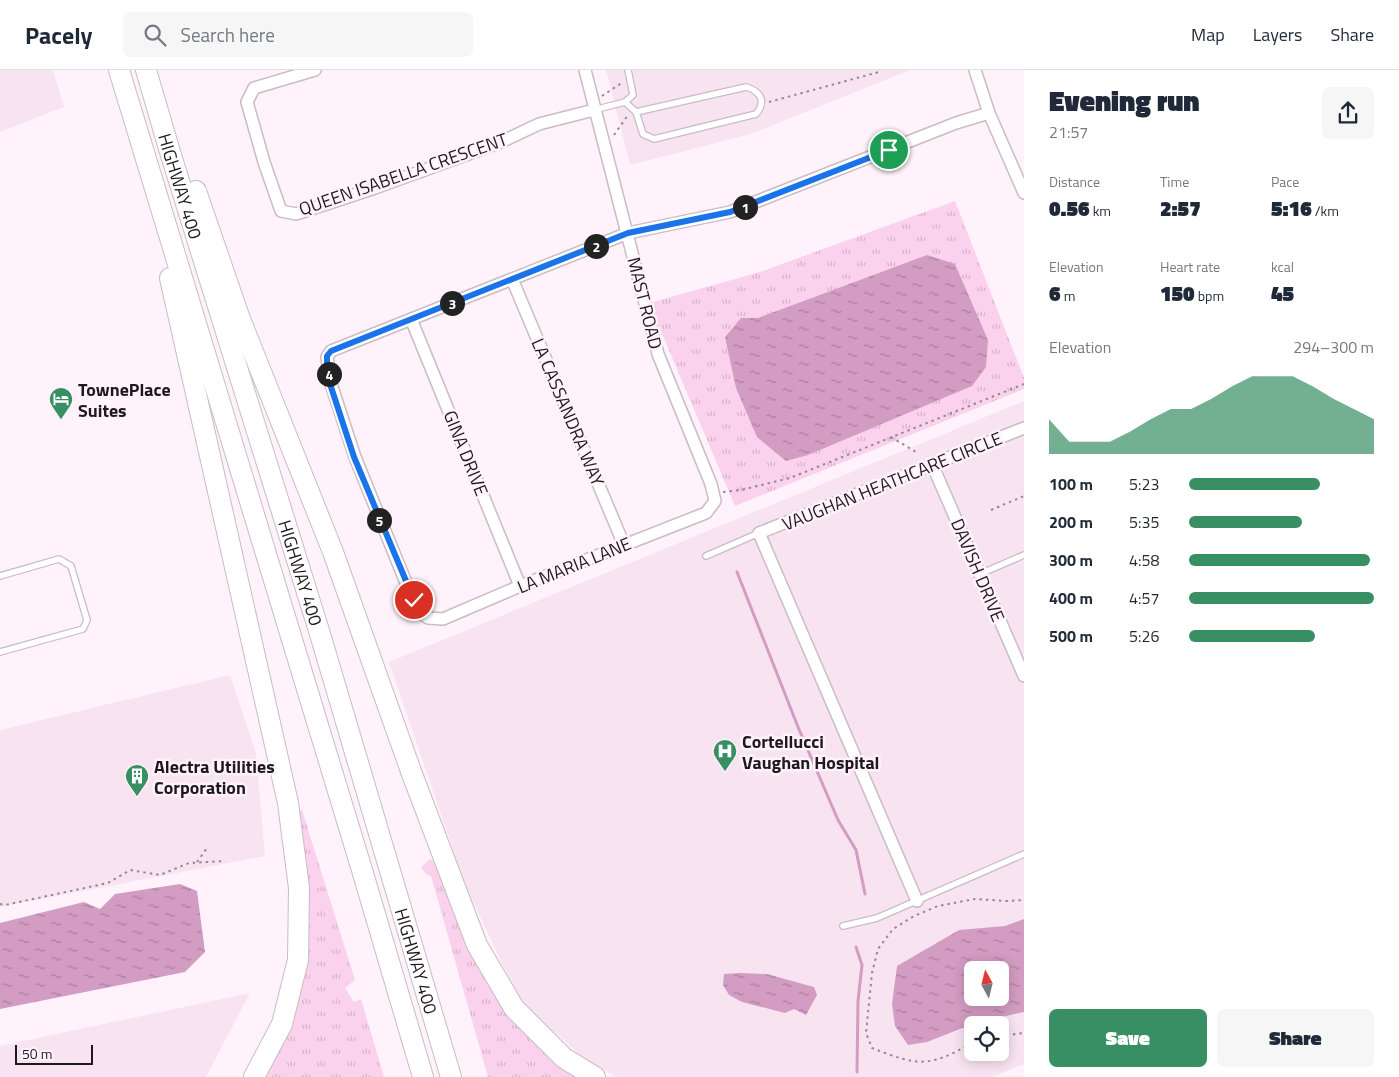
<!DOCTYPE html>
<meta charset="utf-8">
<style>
:root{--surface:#fff;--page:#f6f6f7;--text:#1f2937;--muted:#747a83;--line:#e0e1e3;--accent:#388f63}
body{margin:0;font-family:"Titillium Web",sans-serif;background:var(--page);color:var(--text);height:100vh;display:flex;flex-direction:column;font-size:19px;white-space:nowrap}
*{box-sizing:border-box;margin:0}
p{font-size:16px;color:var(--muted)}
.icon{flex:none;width:28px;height:28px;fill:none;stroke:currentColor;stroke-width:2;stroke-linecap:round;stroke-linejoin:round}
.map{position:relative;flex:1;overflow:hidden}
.drawer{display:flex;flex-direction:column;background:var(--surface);width:375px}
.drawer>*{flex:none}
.needle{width:32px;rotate:353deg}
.controls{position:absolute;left:964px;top:891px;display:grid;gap:10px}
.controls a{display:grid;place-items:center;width:45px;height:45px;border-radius:8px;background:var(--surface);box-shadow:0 2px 12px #0003;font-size:25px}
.scale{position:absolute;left:15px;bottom:12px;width:78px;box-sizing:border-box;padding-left:5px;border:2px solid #1e191c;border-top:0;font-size:14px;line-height:18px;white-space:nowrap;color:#1e191c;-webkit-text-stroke:4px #fff2fa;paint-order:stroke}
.pin{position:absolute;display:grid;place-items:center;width:42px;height:42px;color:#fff;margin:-21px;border:2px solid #fff;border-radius:50%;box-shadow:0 1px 5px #0007}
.km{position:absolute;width:25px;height:25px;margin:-12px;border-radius:50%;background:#222;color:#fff;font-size:14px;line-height:25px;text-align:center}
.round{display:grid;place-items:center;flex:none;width:52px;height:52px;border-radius:8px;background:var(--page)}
.overview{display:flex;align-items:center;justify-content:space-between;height:85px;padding:0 25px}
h1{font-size:28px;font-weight:800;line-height:38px}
.metrics{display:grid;grid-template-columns:repeat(3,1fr);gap:8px;height:85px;padding:5px 25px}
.metrics div{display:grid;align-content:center}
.metrics b{font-size:21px;font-weight:800}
.metrics small{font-size:14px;font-weight:400}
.metrics p{font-size:14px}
.chart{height:140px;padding:10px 25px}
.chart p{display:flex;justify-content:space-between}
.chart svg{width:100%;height:90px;margin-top:5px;fill:var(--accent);opacity:.7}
.cta{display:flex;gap:10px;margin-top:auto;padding:10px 25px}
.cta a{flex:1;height:58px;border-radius:8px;background:var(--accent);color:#fff;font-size:20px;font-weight:800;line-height:58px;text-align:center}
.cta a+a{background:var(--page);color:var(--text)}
ul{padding:0 25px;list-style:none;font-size:16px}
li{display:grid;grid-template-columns:80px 60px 1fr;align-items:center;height:38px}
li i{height:12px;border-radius:6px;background:var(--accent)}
header{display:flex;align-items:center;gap:30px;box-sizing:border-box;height:70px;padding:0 25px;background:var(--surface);border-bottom:1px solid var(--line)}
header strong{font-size:24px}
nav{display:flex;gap:28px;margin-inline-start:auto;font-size:18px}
.search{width:350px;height:45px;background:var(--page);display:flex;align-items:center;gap:12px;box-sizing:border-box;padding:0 18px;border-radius:8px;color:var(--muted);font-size:19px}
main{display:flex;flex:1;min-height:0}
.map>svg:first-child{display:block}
.built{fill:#f8e4f1;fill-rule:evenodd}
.grass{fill:url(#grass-tufts)}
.water{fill:url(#water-ripples);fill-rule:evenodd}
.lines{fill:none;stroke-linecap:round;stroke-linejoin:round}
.stream{stroke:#d39cc2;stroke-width:3}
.service-casing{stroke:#c9bcc5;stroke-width:8}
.minor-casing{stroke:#c9bcc5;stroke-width:14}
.motorway-casing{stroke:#c9bcc5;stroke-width:22}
.path{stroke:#948a90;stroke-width:2;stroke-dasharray:2.5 4;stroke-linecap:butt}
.service{stroke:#fff;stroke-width:5.5}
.minor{stroke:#fff;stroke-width:11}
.motorway{stroke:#fff;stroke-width:20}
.route-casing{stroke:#fff;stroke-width:10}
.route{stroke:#1a73e8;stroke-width:6}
.labels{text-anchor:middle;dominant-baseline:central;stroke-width:5;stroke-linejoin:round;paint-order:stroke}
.street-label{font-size:18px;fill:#1e191c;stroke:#fff2fa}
.poi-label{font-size:18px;font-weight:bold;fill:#1e191c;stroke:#fff2fa;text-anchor:start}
</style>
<header>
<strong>Pacely</strong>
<div class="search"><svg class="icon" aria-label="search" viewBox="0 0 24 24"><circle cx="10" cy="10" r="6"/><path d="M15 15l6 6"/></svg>Search here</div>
<nav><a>Map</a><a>Layers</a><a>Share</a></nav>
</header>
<main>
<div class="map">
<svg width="1024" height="1007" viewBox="0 0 1024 1007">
<defs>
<pattern id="grass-tufts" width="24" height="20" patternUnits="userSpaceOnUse" patternTransform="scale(1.25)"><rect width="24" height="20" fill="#fbd2ed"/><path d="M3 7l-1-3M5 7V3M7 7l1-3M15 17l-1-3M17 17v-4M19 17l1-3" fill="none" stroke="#d7b4cb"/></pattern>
<pattern id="water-ripples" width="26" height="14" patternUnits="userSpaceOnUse" patternTransform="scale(1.25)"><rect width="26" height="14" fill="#d39cc2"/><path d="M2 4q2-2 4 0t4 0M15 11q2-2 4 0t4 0" fill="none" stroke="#ab7e9d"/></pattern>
</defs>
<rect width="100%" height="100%" fill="#fff2fa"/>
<path class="built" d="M0 0H53L64 37 0 62Z
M606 0H910L751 64 630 95Z
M1024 331V994L992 1007H616L579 984 526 937 506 902 464 812 389 592ZM972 900H1000V928H972ZM972 955H1000V982H972Z
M230 605 256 683 265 786 0 837V660Z
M250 923 206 1007H0V976Z"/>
<path class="grass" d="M955 131 1024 308V319L735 436 657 252 653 232 760 202Z
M302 740 355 910 345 918 354 932 361 929 384 1007H262L308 828 307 793 297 741Z
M430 789 437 792 543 979 575 1007H488L431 806 425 803 421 797Z"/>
<path class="water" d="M927 185 955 194 988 270 986 297 972 316 808 385 786 391 757 367 736 318 725 267 741 248H758Z
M180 814 197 821 205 882 185 902 0 939V853L84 832 100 839 115 824Z
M1024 849V942L975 953 927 972 908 975 895 956 892 934 897 896 959 860 1005 856ZM972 900H1000V928H972Z
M740 903 767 904 814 917 817 925 806 945 794 939 785 943 742 932 729 925 723 915 724 904Z"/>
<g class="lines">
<path class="stream" d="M737 502 798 657 838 750 856 780 865 824
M856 877 862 895 858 931 857 1002"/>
<g class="service-casing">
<path id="service" d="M625 32 636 42 643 64 654 69 756 44C767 31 760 21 746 17L636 42
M594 40 625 32 633 25 628 0
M706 486 759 463
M980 504 1024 485
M0 506 59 489 71 496 87 550 83 559 0 582
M843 856 877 848 1024 784"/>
</g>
<g class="minor-casing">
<path id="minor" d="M315 0 254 18 247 32 264 92 281 141 296 144 375 118 499 73 539 54 594 40
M585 0 658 284 711 414 715 431 706 443 520 516 443 549 428 548 420 542 413 530 355 387 331 314 327 287 331 281 628 163 730 142 956 53 989 43
M975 0 989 43 1024 123
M512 209 624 475
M411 249 520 516
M932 394 1024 606
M917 831 759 463 1024 358"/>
</g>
<g class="motorway-casing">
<g id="motorway">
<path d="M119 0 362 800 423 1007"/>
<path id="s1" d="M146 0 170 82 320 564 451 1007"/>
<path d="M196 121 240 249 333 482 412 704 477 875 514 938 564 988 595 1007"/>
<path d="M170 208 288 733 299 818 298 890 282 954 254 1007"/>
</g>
</g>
<path class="path" d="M602 26 623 12
M769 32 879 2 881 0
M614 65 628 45
M891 367 916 382
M723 422 741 420 790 408 1024 314
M991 440 1024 426
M197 792 207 778
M0 834 5 835 108 813 130 800 160 805 189 793 224 791
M1000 966 1024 963
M972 973C928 998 918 996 872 978L866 963 872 903 878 879 893 859 914 846 938 836 975 829 1007 831 1024 830"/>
<use href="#service" class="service"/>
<use href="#minor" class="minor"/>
<use href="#motorway" class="motorway"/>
</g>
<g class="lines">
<g class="route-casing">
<path id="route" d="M414 530 354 387 330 314 327 297V286L331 281 628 163 730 142 889 80"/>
</g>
<use href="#route" class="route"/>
</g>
<defs>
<g id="hotel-pin" transform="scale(1.25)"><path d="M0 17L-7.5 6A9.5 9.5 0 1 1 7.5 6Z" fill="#388f63" stroke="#fff2fa"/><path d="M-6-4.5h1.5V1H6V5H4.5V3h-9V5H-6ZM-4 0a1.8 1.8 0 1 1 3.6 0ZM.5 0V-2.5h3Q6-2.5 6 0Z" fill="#fff"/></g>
<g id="hospital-pin" transform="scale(1.25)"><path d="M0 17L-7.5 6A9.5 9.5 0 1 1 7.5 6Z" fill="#388f63" stroke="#fff2fa"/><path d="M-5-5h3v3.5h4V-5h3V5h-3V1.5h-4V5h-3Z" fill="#fff"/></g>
<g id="building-pin" transform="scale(1.25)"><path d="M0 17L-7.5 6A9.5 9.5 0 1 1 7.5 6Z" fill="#388f63" stroke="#fff2fa"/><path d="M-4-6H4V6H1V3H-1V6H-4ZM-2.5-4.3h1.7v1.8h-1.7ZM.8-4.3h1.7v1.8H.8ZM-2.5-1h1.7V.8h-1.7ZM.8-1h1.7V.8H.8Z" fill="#fff"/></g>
</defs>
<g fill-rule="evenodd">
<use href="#hotel-pin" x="61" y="329"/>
<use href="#hospital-pin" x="725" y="681"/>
<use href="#building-pin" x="137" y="706"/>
</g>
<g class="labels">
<g class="street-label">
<text transform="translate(403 104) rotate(-19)">QUEEN ISABELLA CRESCENT</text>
<text stroke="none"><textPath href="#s1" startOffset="121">HIGHWAY 400</textPath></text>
<text transform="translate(645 233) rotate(76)">MAST ROAD</text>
<text transform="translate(568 342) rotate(67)">LA CASSANDRA WAY</text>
<text transform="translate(466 383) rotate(68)">GINA DRIVE</text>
<text transform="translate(892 411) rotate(-22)">VAUGHAN HEATHCARE CIRCLE</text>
<text transform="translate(574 495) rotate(-22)">LA MARIA LANE</text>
<text transform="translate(978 500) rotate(67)">DAVISH DRIVE</text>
<text stroke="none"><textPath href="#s1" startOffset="526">HIGHWAY 400</textPath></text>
<text stroke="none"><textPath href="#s1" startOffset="931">HIGHWAY 400</textPath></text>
</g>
<g class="poi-label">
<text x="78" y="319">TownePlace<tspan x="78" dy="21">Suites</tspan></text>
<text x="742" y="671">Cortellucci<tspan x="742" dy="21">Vaughan Hospital</tspan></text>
<text x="154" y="696">Alectra Utilities<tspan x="154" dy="21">Corporation</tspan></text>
</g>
</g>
</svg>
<div class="controls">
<a><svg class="needle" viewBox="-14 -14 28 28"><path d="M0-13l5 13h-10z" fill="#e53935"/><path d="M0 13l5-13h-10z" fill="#747a83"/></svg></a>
<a><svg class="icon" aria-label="locate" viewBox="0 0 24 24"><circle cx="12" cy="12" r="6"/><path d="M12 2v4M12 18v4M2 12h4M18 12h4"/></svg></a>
</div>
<div class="scale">50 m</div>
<div class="pin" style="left:889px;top:80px;background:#1e9e55"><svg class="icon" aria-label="arrive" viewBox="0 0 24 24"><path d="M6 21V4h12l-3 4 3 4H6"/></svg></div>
<div class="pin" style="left:414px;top:530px;background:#d93025"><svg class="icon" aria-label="check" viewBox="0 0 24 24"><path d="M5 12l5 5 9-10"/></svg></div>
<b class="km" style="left:745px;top:137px">1</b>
<b class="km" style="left:596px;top:176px">2</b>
<b class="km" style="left:452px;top:233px">3</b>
<b class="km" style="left:329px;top:304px">4</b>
<b class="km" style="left:379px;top:450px">5</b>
</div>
<section class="drawer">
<div class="overview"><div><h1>Evening run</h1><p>21:57</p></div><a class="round"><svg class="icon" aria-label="share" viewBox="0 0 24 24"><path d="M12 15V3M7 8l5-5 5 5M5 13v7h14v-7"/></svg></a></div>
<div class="metrics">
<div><p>Distance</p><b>0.56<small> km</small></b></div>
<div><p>Time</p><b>2:57</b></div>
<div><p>Pace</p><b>5:16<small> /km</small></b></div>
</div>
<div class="metrics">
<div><p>Elevation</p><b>6<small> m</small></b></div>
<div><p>Heart rate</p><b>150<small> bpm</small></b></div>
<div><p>kcal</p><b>45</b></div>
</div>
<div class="chart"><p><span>Elevation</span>294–300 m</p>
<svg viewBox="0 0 160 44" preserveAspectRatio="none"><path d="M0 44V27L10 38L20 38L30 38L40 33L50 27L60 22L70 22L80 17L90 11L100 6L110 6L120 6L130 11L140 17L150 22L160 27V44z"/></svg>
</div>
<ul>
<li><b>100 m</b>5:23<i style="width:71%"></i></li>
<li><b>200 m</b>5:35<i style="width:61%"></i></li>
<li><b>300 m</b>4:58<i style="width:98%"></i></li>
<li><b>400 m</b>4:57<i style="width:100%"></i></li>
<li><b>500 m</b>5:26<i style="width:68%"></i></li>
</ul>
<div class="cta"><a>Save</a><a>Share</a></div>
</section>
</main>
